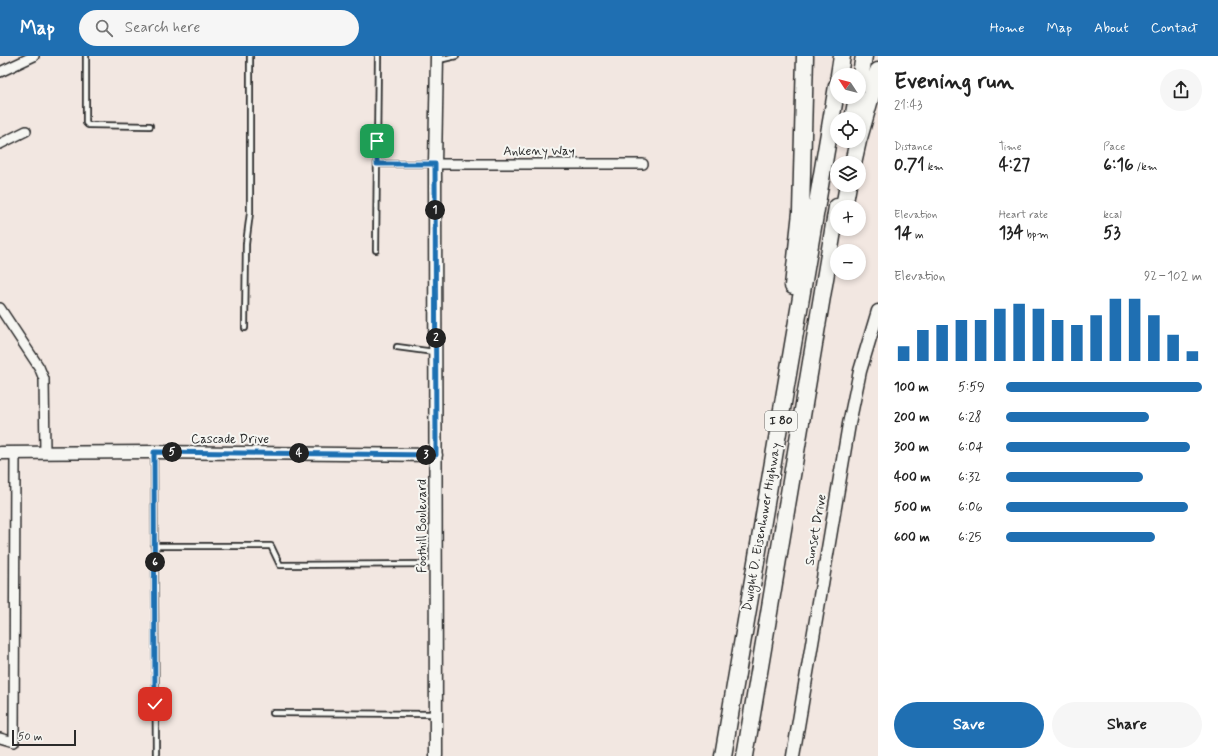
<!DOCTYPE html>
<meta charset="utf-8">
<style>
:root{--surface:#fff;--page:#f6f6f6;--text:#222;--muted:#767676;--accent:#1f6fb2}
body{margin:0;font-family:Mynerve,sans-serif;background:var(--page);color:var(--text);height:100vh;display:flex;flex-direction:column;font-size:15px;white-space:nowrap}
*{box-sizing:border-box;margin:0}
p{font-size:13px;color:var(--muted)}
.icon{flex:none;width:22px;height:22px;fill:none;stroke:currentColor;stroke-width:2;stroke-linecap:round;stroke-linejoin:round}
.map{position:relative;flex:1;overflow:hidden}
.side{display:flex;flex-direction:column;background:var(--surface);width:340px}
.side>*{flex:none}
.needle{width:26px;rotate:306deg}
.controls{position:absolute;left:830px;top:12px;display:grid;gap:8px}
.controls a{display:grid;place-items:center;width:36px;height:36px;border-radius:50%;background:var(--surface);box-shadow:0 2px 6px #0003;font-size:20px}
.scale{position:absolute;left:12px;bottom:10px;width:64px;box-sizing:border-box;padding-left:4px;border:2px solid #2b2b2b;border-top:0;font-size:11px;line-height:14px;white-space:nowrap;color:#2b2b2b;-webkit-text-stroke:3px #f6f6f2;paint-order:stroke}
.pin{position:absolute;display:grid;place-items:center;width:34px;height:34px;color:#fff;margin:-17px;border-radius:8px;box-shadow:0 2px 6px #0006}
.km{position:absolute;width:20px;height:20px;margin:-10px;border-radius:50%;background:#222;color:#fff;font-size:11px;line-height:20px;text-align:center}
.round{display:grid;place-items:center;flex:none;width:42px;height:42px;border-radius:21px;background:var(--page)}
.summary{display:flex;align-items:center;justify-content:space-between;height:68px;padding:0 16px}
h1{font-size:22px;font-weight:700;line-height:30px}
.figures{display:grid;grid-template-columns:repeat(3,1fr);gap:6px;height:68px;padding:4px 16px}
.figures div{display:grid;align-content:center}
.figures b{font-size:17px;font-weight:700}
.figures small{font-size:11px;font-weight:400}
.figures p{font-size:11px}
.chart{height:112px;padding:8px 16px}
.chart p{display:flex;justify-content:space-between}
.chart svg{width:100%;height:72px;margin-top:4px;stroke:var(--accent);stroke-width:6}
.cta{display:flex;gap:8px;margin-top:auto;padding:8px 16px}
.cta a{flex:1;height:46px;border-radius:24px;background:var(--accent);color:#fff;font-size:16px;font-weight:700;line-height:46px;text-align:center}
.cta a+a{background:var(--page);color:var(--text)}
ul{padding:0 16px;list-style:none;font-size:13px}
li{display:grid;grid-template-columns:64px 48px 1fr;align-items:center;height:30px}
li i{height:10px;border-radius:5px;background:var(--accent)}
header{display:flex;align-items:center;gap:24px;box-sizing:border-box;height:56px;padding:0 20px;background:var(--accent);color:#fff}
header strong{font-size:19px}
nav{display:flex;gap:22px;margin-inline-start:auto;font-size:14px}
.search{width:280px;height:36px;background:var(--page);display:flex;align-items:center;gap:10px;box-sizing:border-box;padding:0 14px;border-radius:22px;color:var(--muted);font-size:15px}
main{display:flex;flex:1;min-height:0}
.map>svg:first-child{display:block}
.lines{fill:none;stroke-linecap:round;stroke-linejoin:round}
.lane-casing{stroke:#2b2b2b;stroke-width:8}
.street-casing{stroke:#2b2b2b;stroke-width:12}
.secondary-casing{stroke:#2b2b2b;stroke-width:15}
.highway-casing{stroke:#2b2b2b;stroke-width:19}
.lane{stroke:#f6f6f2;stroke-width:4.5}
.street{stroke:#f6f6f2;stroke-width:9}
.secondary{stroke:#f6f6f2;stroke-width:12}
.highway{stroke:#f6f6f2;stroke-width:16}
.route-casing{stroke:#fff;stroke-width:8}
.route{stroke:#1f6fb2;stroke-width:5}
.labels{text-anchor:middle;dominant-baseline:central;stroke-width:4;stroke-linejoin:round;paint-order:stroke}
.shield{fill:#f6f6f2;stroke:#686867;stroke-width:1}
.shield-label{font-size:12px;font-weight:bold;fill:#2b2b2b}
.street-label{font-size:13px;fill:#2b2b2b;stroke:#f6f6f2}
</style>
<header>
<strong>Map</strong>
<div class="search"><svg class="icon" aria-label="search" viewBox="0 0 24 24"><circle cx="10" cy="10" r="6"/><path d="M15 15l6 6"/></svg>Search here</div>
<nav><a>Home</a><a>Map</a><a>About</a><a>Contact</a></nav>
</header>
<main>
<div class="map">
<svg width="878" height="700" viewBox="0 0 878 700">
<rect width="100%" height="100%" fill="#f2e7e1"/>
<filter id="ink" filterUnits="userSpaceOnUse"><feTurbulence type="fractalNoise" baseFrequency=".025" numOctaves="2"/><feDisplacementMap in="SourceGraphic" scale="8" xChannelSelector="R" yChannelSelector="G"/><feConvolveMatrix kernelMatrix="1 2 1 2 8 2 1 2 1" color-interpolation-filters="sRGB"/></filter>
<g filter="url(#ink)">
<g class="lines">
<g class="lane-casing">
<path id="lane" d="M86 0V67L88 69 150 70
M439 4 456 0
M377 108H433
M376 194 378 0
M245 272 246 188 250 157V0
M397 291 434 296
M154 396 156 700
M154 490H271L280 509 434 508
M273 657 435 658"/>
</g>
<g class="street-casing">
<path id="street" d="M0 16 34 0
M0 88 26 75
M435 108H643
M0 252 39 311 44 323 45 397
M0 682 14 686 15 397"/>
</g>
<g class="secondary-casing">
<path id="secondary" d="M0 397 154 396 436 399
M436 700 435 108 437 0
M793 700 849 368 860 315 878 255"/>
</g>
<g class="highway-casing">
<path id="highway" d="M839 19 842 0
M859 29 864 0
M853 63 857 41
M859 82 878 15
M853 107 858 85
M844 151 848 129
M793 230 801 156 805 0
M723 700 837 30
M745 700 837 151"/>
</g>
<use href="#lane" class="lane"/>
<use href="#street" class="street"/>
<use href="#secondary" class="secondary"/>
<use href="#highway" class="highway"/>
</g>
</g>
<g class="lines" filter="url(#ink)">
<g class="route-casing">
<path id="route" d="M155 648 154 396 436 399 435 108H377V85"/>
</g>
<use href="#route" class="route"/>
</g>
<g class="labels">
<rect class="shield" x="765" y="355" width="32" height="20" rx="3"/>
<g class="shield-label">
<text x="781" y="365">I 80</text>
</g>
<g class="street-label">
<text x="539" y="95">Ankeny Way</text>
<text x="230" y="383">Cascade Drive</text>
<text transform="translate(422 470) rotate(-90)">Foothill Boulevard</text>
<text transform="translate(762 471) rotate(-80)">Dwight D. Eisenhower Highway</text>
<text transform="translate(816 474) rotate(-80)">Sunset Drive</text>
</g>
</g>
</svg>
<div class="controls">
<a><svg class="needle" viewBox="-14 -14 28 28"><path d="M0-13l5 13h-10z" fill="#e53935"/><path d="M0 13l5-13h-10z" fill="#767676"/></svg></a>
<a><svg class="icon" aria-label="locate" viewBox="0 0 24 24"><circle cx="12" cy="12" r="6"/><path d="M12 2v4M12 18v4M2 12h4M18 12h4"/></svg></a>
<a><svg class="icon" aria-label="layers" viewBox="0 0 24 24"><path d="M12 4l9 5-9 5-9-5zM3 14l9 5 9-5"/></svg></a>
<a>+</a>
<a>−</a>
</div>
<div class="scale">50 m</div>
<div class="pin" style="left:377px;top:85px;background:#1e9e55"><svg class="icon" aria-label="arrive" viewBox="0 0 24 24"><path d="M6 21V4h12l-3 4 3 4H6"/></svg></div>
<div class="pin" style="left:155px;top:648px;background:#d93025"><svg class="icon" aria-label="check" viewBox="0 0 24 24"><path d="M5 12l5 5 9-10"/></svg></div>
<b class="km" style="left:435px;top:154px">1</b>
<b class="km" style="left:436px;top:282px">2</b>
<b class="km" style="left:426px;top:399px">3</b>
<b class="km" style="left:299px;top:397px">4</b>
<b class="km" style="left:172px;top:396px">5</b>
<b class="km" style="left:155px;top:506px">6</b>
</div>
<section class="side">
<div class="summary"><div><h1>Evening run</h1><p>21:43</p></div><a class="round"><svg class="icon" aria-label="share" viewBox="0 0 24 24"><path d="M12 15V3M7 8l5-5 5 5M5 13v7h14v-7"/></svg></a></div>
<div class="figures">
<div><p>Distance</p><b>0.71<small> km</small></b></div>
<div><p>Time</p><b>4:27</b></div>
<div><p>Pace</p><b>6:16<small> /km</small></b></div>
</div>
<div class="figures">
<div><p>Elevation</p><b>14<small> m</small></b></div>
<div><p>Heart rate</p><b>134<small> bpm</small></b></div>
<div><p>kcal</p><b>53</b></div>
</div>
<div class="chart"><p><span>Elevation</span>92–102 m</p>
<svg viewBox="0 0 160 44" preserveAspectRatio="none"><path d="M5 44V35M15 44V25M25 44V22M35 44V19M45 44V19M55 44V12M65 44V9M75 44V12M85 44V19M95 44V22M105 44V16M115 44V6M125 44V6M135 44V16M145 44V28M155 44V38"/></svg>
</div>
<ul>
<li><b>100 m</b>5:59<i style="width:100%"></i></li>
<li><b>200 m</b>6:28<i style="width:73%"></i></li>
<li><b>300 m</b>6:04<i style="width:94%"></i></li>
<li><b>400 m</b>6:32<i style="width:70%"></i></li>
<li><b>500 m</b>6:06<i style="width:93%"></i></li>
<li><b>600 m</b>6:25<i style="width:76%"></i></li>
</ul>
<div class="cta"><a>Save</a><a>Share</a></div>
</section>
</main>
